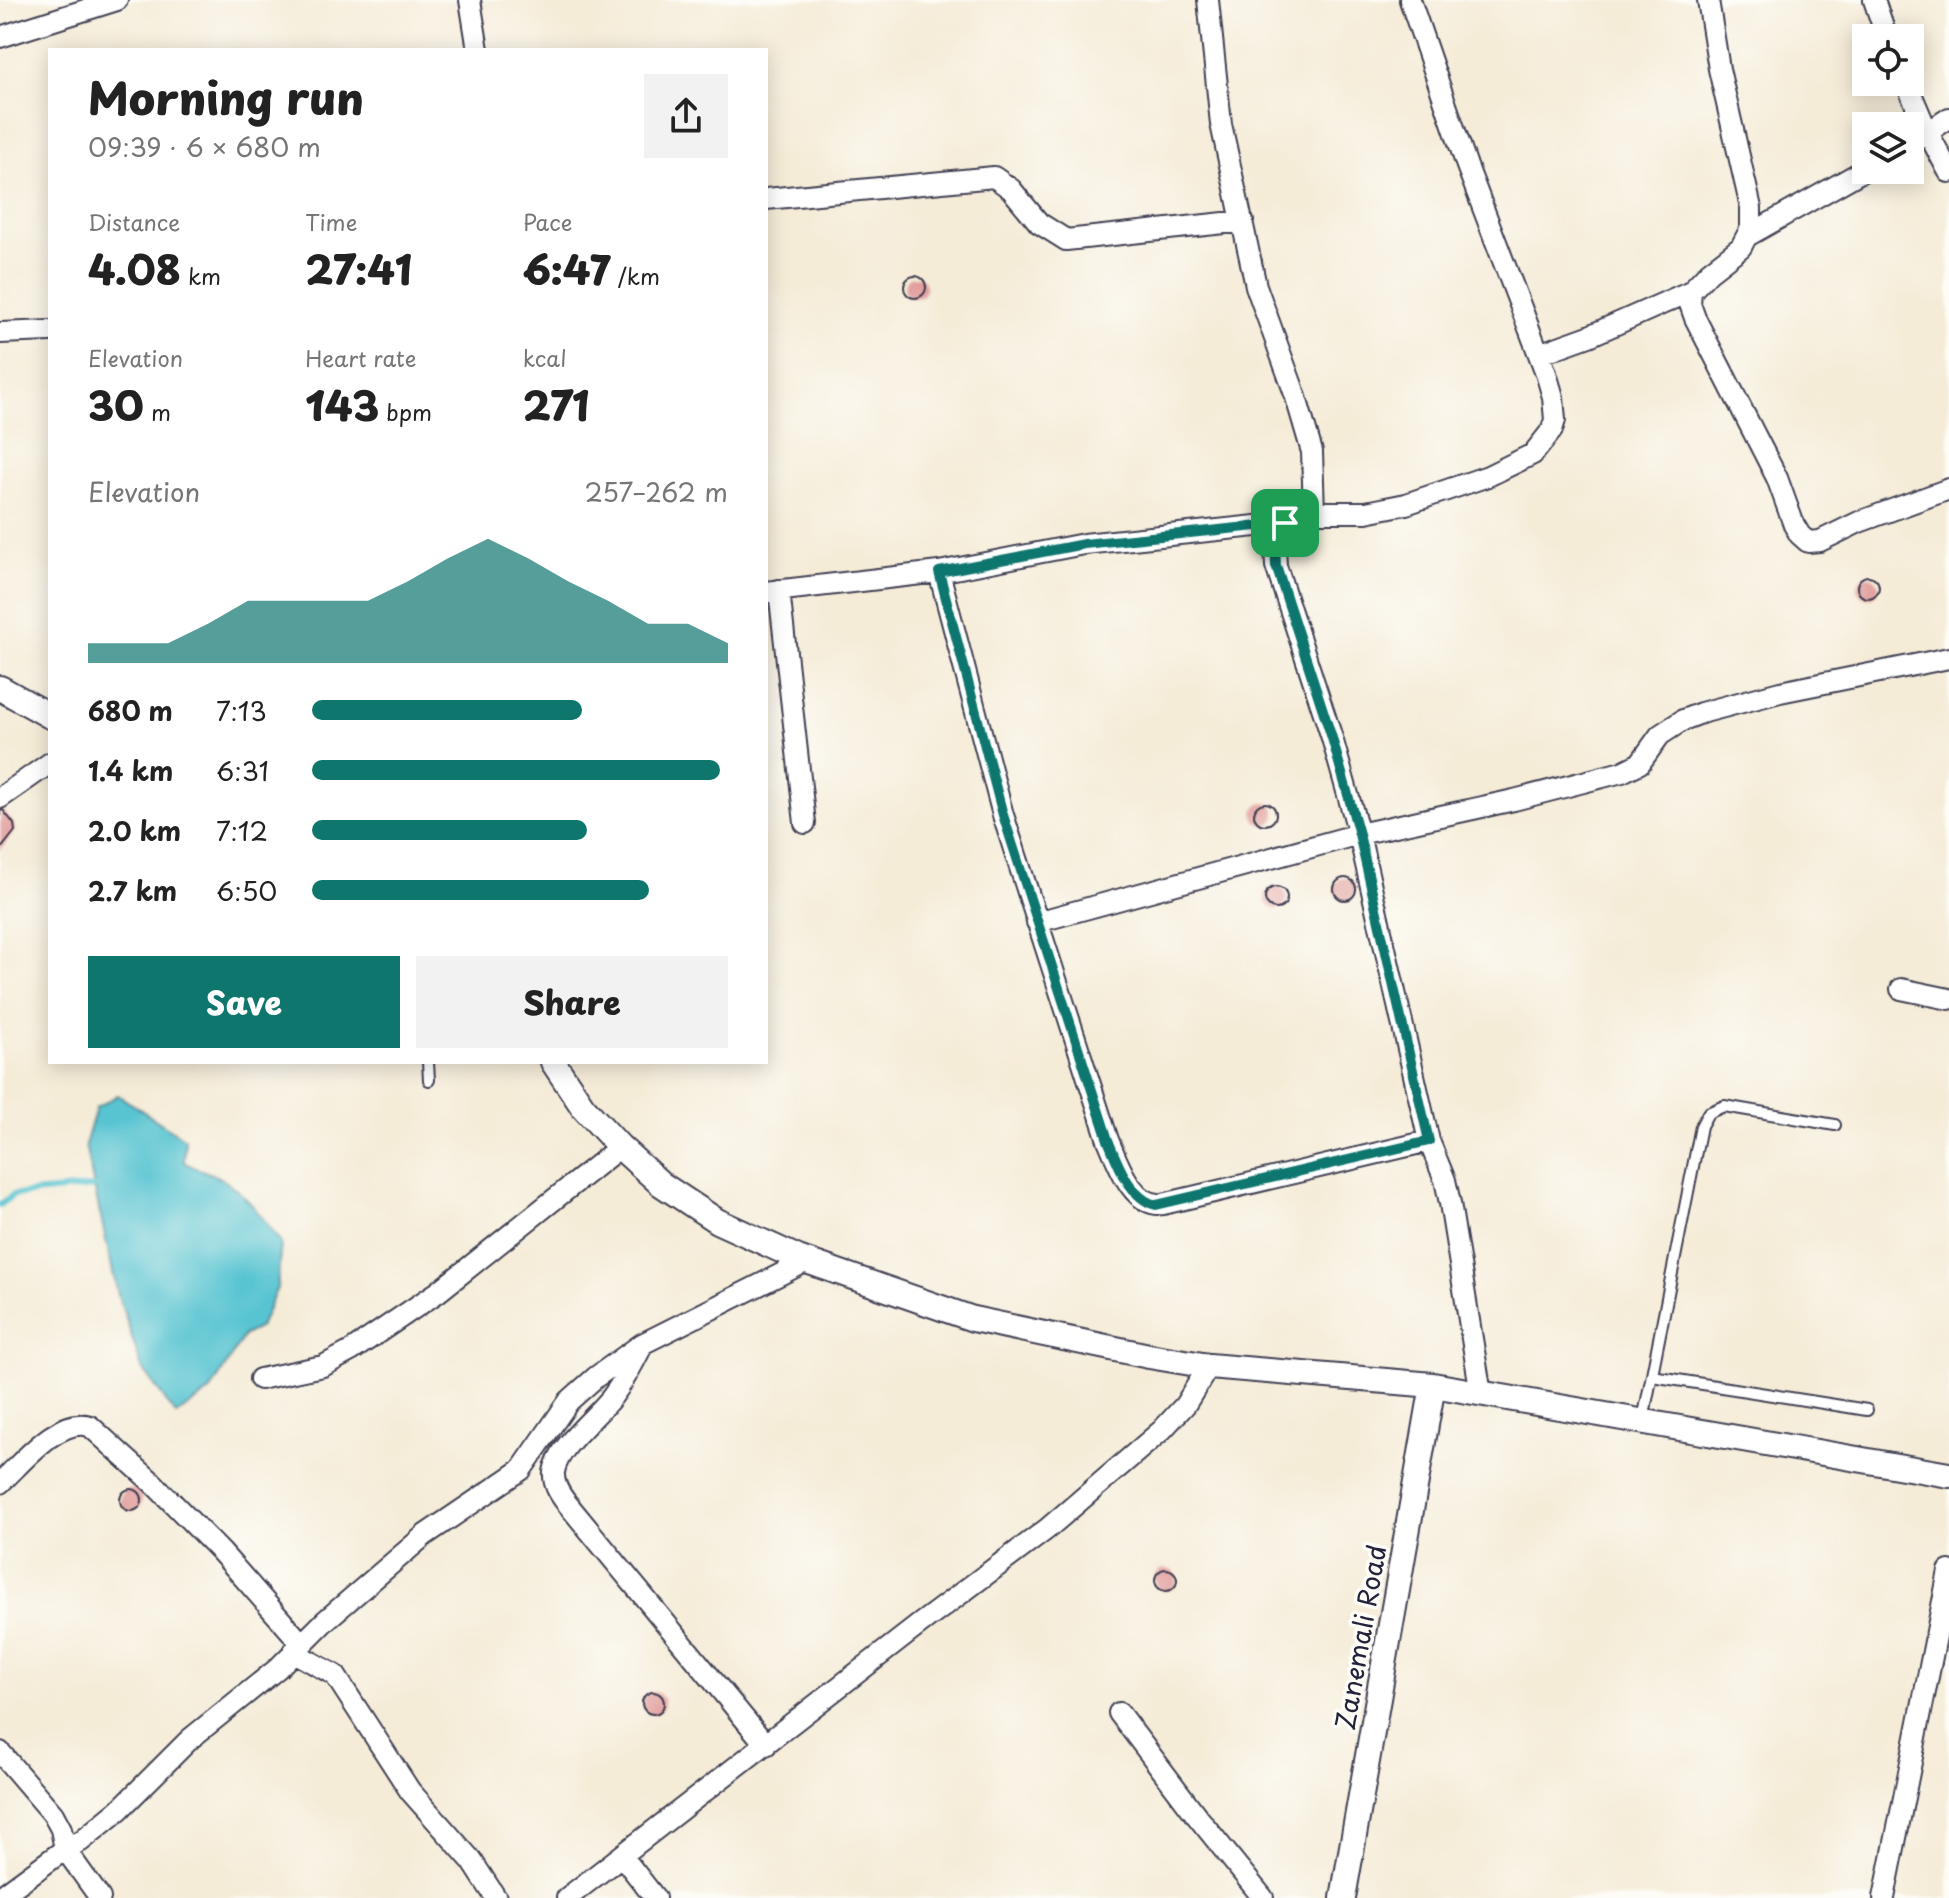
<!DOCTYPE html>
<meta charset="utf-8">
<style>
:root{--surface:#fff;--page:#f2f2f2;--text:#222;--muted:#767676;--accent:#0f766e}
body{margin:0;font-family:"Playpen Sans",sans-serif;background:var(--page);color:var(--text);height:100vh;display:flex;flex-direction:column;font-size:30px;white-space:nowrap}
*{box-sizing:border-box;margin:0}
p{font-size:26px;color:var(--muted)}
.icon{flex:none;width:44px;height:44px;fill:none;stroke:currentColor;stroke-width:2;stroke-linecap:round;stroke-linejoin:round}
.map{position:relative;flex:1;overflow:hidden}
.panel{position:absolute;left:48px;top:48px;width:720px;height:1016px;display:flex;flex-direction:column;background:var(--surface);border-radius:0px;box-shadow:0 4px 20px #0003}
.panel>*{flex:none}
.tools{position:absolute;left:1852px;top:24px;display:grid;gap:16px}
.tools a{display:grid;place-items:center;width:72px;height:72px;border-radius:0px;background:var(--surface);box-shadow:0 4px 20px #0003;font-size:40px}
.pin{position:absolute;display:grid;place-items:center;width:68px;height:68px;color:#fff;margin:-34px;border-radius:16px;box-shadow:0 4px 12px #0006}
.round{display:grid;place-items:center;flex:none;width:84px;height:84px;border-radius:0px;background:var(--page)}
.overview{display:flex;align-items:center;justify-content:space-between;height:136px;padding:0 40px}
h1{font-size:44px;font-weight:800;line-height:60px}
.metrics{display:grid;grid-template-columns:repeat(3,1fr);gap:12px;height:136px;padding:8px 40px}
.metrics div{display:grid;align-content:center}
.metrics b{font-size:40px;font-weight:800}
.metrics small{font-size:22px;font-weight:400}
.metrics p{font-size:22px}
.chart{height:224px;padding:16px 40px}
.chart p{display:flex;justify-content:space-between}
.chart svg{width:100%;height:144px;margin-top:8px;fill:var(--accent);opacity:.7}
.cta{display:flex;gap:16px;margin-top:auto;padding:16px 40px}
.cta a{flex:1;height:92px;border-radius:0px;background:var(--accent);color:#fff;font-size:32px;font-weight:800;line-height:92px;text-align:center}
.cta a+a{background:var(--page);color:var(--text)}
ul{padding:0 40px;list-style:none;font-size:26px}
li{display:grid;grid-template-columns:128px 96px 1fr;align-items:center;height:60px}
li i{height:20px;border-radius:10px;background:var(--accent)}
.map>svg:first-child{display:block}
.water{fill:#58c4d1;stroke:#3d7386;stroke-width:2}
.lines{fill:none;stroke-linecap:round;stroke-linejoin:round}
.stream{stroke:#58c4d1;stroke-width:6}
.building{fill:#df9594}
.service-casing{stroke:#424053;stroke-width:14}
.minor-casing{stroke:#424053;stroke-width:24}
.tertiary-casing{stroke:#424053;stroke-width:28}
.service{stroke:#fff;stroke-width:10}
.minor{stroke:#fff;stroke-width:20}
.tertiary{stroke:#fff;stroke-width:24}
.route-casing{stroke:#fff;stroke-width:16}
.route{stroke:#0f766e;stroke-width:10}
.labels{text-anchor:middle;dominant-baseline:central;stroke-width:7;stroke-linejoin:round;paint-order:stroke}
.street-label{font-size:26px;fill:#22223b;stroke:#fdfcf7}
</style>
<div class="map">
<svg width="1949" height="1898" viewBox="0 0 1949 1898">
<rect width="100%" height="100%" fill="#fdfcf7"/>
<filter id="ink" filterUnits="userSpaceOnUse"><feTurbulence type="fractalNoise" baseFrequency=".0125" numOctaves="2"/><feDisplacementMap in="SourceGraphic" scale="16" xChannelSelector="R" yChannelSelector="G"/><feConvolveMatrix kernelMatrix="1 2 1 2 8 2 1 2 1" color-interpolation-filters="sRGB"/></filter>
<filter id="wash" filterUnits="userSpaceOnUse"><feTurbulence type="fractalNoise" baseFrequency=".006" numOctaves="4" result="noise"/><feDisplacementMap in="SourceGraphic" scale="32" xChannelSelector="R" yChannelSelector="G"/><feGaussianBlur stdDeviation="1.8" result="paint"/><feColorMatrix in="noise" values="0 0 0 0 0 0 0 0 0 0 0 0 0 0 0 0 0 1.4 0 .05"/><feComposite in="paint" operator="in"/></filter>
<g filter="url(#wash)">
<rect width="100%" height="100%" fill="#f5ecd8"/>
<path class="water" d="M118 1095 185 1139 184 1162C197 1170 214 1173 225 1181 249 1197 264 1220 281 1243L277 1288 260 1327 244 1335 210 1392 176 1415 142 1368 118 1295 85 1145 96 1108Z"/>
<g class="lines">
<path class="stream" d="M0 1205 13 1195 93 1187"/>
</g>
<g id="blocks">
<path class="building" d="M904 287a11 11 0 1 1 22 0a11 11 0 1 1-22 0Z
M1857 587a11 11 0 1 1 22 0a11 11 0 1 1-22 0Z
M1254 814a11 11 0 1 1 22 0a11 11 0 1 1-22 0Z
M3 810 14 824 15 831 0 850V811Z
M1334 889a11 11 0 1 1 22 0a11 11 0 1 1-22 0Z
M1265 898a11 11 0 1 1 22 0a11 11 0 1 1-22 0Z
M120 1500a11 11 0 1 1 22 0a11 11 0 1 1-22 0Z
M1155 1580a11 11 0 1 1 22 0a11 11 0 1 1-22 0Z
M642 1703a11 11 0 1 1 22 0a11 11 0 1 1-22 0Z"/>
</g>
</g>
<g filter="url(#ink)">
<use href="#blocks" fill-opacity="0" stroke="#424053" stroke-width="2"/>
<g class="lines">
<g class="service-casing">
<path id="service" d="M428 1062 429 1080
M1652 1376 1867 1410
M1643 1420 1701 1126 1708 1113 1724 1106 1835 1125"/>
</g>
<g class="minor-casing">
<path id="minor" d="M470 0 478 50
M1208 0 1221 124 1256 286 1295 394 1312 452 1314 512
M1874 0 1887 38
M0 37 117 0
M1906 82 1927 131 1949 172
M1910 144 1949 118
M766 199 994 177 1011 189 1039 223 1066 240 1243 221
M1749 235 1866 169
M1691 291 1690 304 1695 318 1777 478 1794 525 1800 535 1808 542 1820 541 1859 522 1949 489
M0 333 50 331
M1539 354 1589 336 1691 291 1709 272 1741 247 1751 228V208L1719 69 1708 0
M1285 523 1275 545 1276 566 1332 738 1359 834 1429 1141 1445 1180 1450 1203 1481 1394
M939 572 1003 815 1108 1140C1118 1163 1132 1207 1163 1204L1429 1141
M779 590 805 823
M766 592 939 572 1084 544 1285 523 1314 512H1366L1406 504 1488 476 1533 454 1552 430 1555 420 1553 397 1546 373 1467 166 1410 0
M0 798 50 763
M1037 922 1359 834 1514 800 1622 772 1640 763 1660 735 1683 720 1701 713 1780 692 1949 658
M1901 989 1949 999
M641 1348C632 1366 624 1381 612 1397 596 1418 558 1446 554 1472 553 1484 559 1493 565 1501L766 1745
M260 1379 323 1366 351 1351 438 1292 620 1147
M0 1483C22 1463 59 1416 90 1426L153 1483 222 1553 302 1644
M293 1652 335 1675 410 1791 472 1861 496 1898
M1119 1713 1196 1815 1263 1898
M0 1752 53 1814 61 1829 65 1849 100 1898
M622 1856 655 1898
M0 1897 65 1849 81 1841 119 1810 190 1739 277 1669 326 1620 425 1535 521 1470 569 1401 596 1377 642 1344 807 1261
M567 1898 920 1624 1047 1529 1162 1430 1185 1405 1209 1366
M1884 1898 1949 1571"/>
</g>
<g class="tertiary-casing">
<path id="tertiary" d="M0 688 50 716
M553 1062 583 1107 620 1147 661 1184 717 1221 798 1258 973 1319 1149 1356 1209 1366 1433 1385 1949 1475
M1343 1898 1433 1385"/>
</g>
<use href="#service" class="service"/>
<use href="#minor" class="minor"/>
<use href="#tertiary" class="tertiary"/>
</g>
</g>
<g class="lines" filter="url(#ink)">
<g class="route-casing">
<path id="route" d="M1285 523 1275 545 1276 566 1332 738 1359 834 1429 1141 1156 1205C1130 1199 1117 1162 1108 1140L1003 815 939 572 1084 544Z"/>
</g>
<use href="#route" class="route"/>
</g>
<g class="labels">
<g class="street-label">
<text transform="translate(1360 1637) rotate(-80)">Zanemali Road</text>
</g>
</g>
</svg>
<div class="tools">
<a><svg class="icon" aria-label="locate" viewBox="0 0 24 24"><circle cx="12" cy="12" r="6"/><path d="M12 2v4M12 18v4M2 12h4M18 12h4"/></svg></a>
<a><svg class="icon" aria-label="layers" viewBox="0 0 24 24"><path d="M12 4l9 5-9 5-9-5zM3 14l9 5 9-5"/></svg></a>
</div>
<div class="pin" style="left:1285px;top:523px;background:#1e9e55"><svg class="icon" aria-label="arrive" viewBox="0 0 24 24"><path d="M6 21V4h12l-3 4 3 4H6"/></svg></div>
<section class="panel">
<div class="overview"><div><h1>Morning run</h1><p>09:39 · 6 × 680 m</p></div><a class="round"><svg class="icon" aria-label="share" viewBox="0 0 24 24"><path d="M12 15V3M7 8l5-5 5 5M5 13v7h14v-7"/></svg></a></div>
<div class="metrics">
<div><p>Distance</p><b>4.08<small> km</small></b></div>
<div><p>Time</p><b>27:41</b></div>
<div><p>Pace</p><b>6:47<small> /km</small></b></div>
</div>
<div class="metrics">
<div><p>Elevation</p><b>30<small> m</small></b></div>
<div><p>Heart rate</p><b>143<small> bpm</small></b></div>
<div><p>kcal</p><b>271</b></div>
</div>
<div class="chart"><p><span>Elevation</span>257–262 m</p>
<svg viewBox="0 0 160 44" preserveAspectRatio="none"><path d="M0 44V38L10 38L20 38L30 32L40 25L50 25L60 25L70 25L80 19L90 12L100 6L110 12L120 19L130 25L140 32L150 32L160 38V44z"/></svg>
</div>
<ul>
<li><b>680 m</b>7:13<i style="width:65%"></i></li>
<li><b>1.4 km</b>6:31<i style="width:98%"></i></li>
<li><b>2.0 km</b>7:12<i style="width:66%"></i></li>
<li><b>2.7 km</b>6:50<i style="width:81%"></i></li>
</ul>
<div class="cta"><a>Save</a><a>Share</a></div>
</section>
</div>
